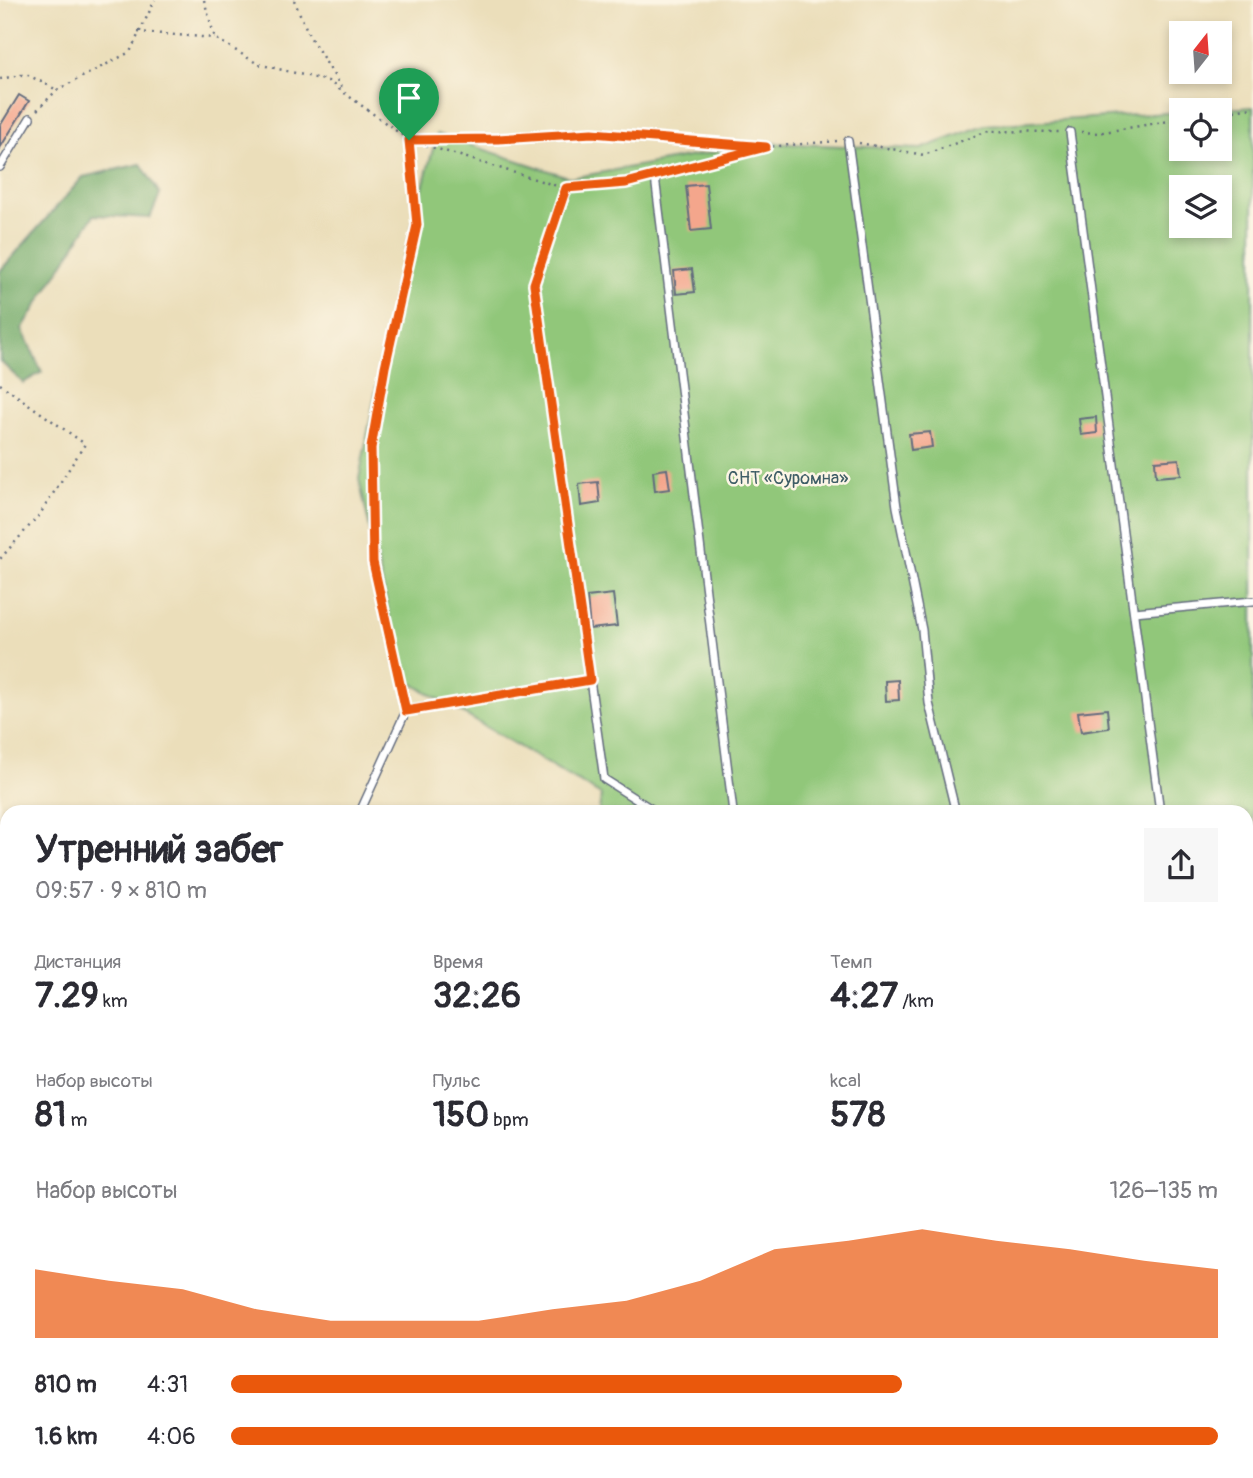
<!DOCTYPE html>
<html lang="ru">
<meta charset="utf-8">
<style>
:root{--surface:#fff;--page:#f7f7f7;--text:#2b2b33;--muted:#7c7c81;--accent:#ea580c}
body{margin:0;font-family:Pangolin,sans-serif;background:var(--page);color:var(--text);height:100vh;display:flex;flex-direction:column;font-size:26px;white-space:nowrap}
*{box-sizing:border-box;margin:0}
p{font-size:23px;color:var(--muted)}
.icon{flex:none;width:38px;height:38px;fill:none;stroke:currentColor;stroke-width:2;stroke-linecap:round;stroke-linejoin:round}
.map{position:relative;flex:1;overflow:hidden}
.sheet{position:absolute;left:0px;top:805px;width:1253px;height:674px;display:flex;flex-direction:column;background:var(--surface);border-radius:21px 21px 0 0;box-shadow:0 4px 10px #0003}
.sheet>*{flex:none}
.needle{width:46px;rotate:17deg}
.controls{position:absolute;left:1169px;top:21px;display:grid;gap:14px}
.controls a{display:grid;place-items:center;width:63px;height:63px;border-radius:0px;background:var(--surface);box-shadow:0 4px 10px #0003;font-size:35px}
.pin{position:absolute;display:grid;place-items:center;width:60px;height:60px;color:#fff;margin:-72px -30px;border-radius:50% 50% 50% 0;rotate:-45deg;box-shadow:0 0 7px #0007}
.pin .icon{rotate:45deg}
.round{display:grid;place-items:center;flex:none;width:74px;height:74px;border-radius:0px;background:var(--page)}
.overview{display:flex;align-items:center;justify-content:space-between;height:119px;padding:0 35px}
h1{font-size:38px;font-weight:700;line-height:52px}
.stats{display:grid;grid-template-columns:repeat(3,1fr);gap:10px;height:119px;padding:7px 35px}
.stats div{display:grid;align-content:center}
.stats b{font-size:35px;font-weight:700}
.stats small{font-size:19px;font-weight:400}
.stats p{font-size:19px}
.chart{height:196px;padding:14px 35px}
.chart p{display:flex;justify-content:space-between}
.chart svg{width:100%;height:126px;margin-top:7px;fill:var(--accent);opacity:.7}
ul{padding:0 35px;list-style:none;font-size:23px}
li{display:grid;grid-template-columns:112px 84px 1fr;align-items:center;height:52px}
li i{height:18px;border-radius:9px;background:var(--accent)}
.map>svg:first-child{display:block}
.green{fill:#91c77a;stroke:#567b6c;stroke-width:2;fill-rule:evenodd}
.forest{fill:#74ac6a;stroke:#486e64;stroke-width:2}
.building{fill:#f4a68c}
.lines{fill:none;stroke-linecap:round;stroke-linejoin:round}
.service-casing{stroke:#646c7e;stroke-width:10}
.minor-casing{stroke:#646c7e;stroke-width:17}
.path{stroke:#646c7e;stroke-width:2.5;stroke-dasharray:2 5;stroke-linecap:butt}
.service{stroke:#fff;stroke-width:7}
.minor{stroke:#fff;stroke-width:14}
.route-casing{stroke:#fff;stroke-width:14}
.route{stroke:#ea580c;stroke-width:9}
.labels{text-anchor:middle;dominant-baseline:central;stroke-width:5;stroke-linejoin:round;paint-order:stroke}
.park-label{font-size:18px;fill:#3e5d66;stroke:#fcf5e5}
</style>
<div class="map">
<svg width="1253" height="1478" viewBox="0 0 1253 1478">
<rect width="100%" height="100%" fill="#fcf5e5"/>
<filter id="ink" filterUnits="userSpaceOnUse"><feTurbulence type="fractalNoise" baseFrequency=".0143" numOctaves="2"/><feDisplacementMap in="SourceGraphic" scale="14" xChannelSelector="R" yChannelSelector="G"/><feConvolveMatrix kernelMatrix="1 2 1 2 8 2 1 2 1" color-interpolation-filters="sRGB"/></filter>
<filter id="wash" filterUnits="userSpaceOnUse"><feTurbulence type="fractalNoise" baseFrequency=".00686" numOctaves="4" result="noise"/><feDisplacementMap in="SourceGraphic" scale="28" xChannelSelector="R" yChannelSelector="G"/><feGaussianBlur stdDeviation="1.57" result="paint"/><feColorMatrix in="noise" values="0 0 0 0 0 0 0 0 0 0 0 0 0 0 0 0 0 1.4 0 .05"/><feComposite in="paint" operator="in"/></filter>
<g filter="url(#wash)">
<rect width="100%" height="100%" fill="#ebdeba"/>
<path class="green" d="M1253 107V1207L1246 1203V812H599L601 795 403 678 359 479 395 291 437 134 571 178 765 143 921 149 985 125 1181 112V149H1220V110H1208ZM1181 187H1220V226H1181Z"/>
<path class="forest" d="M141 164 160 194 150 218 94 215 22 329 42 372 23 383 0 361V271L83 177Z"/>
<g id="blocks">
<path class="building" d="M19 95 29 101 0 148V126Z
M706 184 711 229 691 231 686 186Z
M692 269 695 292 676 294 674 271Z
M1096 417 1097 433 1081 435 1079 419Z
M930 432 932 447 911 450 909 434Z
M1179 459 1181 475 1156 477 1155 461Z
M667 469 670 489 655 491 653 471Z
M598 482 600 503 581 506 579 484Z
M613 594 617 626 590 629 587 597Z
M898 680 899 700 886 701 885 681Z
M1107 709 1109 728 1081 732 1078 712Z"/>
</g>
</g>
<g filter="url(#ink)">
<use href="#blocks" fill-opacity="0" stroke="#646c7e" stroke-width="2"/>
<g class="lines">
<g class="service-casing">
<path id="service" d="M1070 132 1160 812
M848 141 897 507 922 630 929 703 954 805 953 812
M0 167 30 118
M655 177 733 812
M566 188 534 284 604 779 656 812
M1134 612 1253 601
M360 812 406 711 590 680"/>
</g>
<g class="minor-casing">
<path id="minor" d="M1246 1213 1253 1218
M0 1253 7 1258
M0 1459 7 1448
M350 1472 360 1478
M1203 1472 1212 1478
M992 1478 996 1472"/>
</g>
<path class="path" d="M204 0 215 38 258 64 328 81 409 140 557 186
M294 0 309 35 343 90
M138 32 215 38
M0 79 26 74 57 90
M37 110 57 90 130 52 155 0
M1220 113 1253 108
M1081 132 1098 133 1181 119
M409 140 497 139 592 133 766 147 838 141
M859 143 924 155 988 131 1060 132
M667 174 762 148
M577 188 643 179
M0 384 85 444 40 514 0 559
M404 702 373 563 371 448 385 367 417 225 409 140
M0 1223 7 1228
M400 1472 412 1478"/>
<use href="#service" class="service"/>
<use href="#minor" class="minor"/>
</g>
</g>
<g class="lines" filter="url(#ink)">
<g class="route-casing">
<path id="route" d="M592 133 766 147 626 183 566 188 534 284 590 680 406 711 373 562 371 448 385 367 417 225 409 140 498 139Z"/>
</g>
<use href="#route" class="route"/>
</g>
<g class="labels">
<g class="park-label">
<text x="788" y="478">СНТ «Суромна»</text>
</g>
</g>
</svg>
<div class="controls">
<a><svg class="needle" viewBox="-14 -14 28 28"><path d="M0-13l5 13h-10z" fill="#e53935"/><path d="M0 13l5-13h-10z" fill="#7c7c81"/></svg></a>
<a><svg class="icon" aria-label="locate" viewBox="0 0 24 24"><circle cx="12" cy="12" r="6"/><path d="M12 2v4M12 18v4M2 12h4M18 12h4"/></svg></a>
<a><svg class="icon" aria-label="layers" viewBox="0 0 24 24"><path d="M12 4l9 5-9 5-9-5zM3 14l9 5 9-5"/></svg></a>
</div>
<div class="pin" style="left:409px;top:140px;background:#1e9e55"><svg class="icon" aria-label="arrive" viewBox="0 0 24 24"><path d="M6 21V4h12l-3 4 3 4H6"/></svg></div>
<section class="sheet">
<div class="overview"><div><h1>Утренний забег</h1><p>09:57 · 9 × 810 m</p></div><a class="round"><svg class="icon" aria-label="share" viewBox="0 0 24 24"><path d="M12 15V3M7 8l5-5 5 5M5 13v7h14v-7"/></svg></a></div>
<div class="stats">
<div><p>Дистанция</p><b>7.29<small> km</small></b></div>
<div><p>Время</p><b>32:26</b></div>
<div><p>Темп</p><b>4:27<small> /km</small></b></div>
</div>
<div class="stats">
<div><p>Набор высоты</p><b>81<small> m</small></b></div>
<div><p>Пульс</p><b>150<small> bpm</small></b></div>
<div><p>kcal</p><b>578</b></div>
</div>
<div class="chart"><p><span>Набор высоты</span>126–135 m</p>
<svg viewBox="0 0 160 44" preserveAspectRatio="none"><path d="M0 44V20L10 24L20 27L30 34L40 38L50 38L60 38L70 34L80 31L90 24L100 13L110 10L120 6L130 10L140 13L150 17L160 20V44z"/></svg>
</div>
<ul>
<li><b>810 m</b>4:31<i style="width:68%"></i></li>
<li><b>1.6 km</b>4:06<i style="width:100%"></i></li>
</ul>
</section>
</div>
